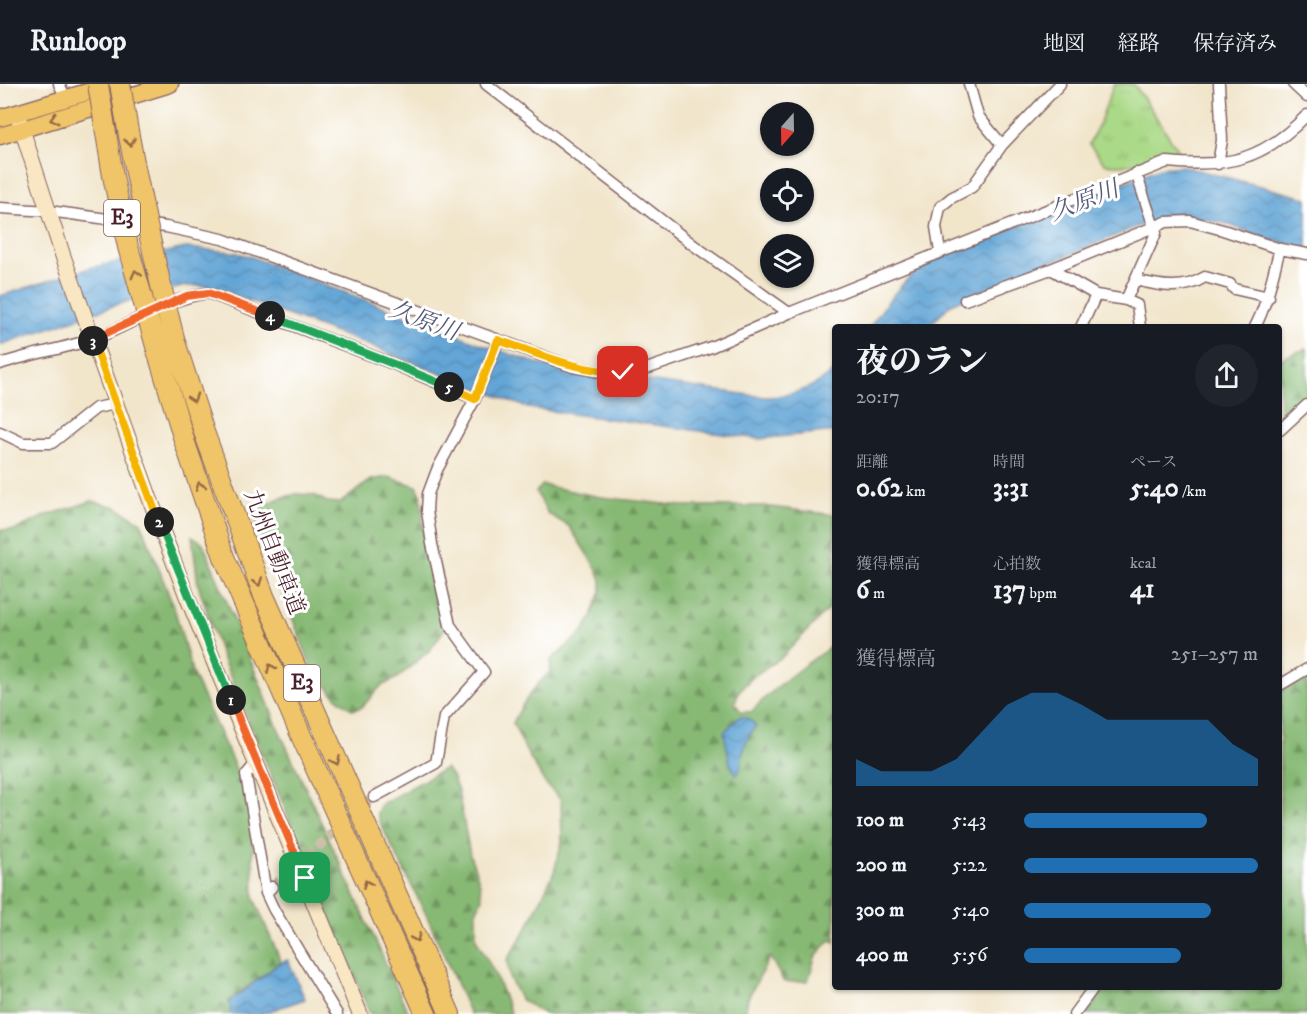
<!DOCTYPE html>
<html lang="ja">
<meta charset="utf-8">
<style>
:root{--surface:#171b24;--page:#20242c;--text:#f1f3f6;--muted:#9ea1a6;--line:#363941;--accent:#1f6fb2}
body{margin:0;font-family:"IM FELL DW Pica","Noto Serif JP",serif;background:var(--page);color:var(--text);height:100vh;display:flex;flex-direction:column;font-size:22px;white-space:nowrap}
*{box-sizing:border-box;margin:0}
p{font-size:20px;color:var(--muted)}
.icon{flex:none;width:33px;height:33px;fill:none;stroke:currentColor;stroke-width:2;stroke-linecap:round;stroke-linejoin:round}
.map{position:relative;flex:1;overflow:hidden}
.drawer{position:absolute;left:832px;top:240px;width:450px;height:666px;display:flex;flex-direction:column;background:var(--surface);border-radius:6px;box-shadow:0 2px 4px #0004}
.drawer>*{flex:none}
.needle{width:39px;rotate:200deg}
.fabs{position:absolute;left:760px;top:18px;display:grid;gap:12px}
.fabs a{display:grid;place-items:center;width:54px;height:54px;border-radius:50%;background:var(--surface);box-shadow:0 2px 4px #0004;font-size:30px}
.pin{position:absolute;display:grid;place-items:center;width:51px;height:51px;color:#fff;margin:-26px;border-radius:12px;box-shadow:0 3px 9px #0006}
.km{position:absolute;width:30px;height:30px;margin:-15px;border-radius:50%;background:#222;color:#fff;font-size:16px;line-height:30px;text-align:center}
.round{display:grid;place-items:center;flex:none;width:63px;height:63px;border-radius:32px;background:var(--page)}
.overview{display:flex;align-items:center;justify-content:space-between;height:102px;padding:0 24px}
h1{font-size:33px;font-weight:800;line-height:45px}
.figures{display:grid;grid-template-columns:repeat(3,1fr);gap:9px;height:102px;padding:6px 24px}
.figures div{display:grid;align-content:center}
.figures b{font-size:26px;font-weight:800}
.figures small{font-size:16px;font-weight:400}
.figures p{font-size:16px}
.chart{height:168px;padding:12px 24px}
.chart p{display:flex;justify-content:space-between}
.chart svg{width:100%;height:108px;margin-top:6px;fill:var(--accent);opacity:.7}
ul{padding:0 24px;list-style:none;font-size:20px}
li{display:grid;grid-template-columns:96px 72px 1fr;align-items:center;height:45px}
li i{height:15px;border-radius:8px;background:var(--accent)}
header{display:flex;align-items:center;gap:36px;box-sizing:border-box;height:84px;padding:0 30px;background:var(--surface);border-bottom:2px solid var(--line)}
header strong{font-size:28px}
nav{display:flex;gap:33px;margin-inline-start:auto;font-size:21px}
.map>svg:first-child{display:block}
.grass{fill:url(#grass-tufts);stroke:#7a7c59;stroke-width:1.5}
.forest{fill:url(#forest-firs);stroke:#686c50;stroke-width:1.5}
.water{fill:url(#water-waves);stroke:#566280;stroke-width:1.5}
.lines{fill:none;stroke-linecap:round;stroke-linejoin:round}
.street-tunnel{stroke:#d0bdaa;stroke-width:10;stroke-dasharray:10 5;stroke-linecap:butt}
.street-casing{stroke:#846463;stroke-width:13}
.secondary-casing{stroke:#846463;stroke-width:17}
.primary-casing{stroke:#846463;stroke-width:19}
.highway-casing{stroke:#846463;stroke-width:22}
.street{stroke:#fff;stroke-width:10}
.secondary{stroke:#f9e7c3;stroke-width:15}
.primary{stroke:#f0c469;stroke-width:16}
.highway{stroke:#f0c469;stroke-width:20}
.highway-bridge-casing{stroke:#846463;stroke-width:22;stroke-linecap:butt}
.highway-bridge{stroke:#f0c469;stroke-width:20}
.oneway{stroke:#956947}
.split-1-casing{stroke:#fff;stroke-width:12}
.split-2-casing{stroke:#fff;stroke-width:12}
.split-3-casing{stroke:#fff;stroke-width:12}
.split-4-casing{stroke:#fff;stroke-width:12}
.split-5-casing{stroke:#fff;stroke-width:12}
.split-6-casing{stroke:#fff;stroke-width:12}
.split-1{stroke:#f0652b;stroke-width:8}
.split-2{stroke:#22a559;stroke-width:8}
.split-3{stroke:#f5b400;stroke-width:8}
.split-4{stroke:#f0652b;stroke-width:8}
.split-5{stroke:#22a559;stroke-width:8}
.split-6{stroke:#f5b400;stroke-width:8}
.labels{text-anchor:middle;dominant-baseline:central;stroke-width:6;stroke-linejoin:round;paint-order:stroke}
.shield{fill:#fff;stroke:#80626b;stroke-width:1.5}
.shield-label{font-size:21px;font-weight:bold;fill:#4a1f2b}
.street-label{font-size:22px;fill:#4a1f2b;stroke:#fff}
.water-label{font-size:24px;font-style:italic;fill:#555b78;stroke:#fff}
</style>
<header>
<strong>Runloop</strong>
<nav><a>地図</a><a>経路</a><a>保存済み</a></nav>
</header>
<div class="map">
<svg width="1307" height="930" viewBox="0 0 1307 930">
<defs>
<pattern id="grass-tufts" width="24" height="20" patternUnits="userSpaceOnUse" patternTransform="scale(1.5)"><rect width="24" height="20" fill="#aad987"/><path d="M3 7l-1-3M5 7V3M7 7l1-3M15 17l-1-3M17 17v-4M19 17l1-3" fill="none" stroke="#94ba75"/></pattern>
<pattern id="forest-firs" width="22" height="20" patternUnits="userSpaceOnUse" patternTransform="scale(1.5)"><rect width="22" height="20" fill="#87b974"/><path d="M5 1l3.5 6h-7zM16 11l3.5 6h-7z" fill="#70965f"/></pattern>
<pattern id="water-waves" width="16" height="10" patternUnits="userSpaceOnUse" patternTransform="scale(1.5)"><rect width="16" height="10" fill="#62a5d6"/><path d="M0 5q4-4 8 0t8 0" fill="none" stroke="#5386ae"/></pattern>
</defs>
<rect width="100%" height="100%" fill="#fff"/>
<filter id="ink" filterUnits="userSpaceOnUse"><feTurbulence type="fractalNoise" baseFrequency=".0167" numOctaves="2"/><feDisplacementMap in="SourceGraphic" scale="12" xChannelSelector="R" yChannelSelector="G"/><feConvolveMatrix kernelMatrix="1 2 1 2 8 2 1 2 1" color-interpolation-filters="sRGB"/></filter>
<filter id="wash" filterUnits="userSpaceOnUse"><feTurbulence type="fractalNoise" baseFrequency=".008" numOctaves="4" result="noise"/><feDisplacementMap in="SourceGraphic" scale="24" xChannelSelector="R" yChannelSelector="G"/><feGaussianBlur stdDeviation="1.35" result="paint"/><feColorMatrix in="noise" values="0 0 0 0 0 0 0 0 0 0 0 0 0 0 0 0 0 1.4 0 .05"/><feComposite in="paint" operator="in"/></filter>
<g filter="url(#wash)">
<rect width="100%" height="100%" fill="#f1e5ca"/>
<path class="grass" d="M1114 0H1134L1178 66C1158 79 1128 83 1105 80L1089 60 1100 38Z"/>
<path class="forest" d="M1307 264V310L1280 337V275Z
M388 393 417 402 421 411 425 461 446 543 430 566 397 594 381 602 362 623 353 626 339 616 312 585 255 437 261 423 280 414 296 410 314 411 327 418 340 419 371 396Z
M542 401 600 413 655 419 682 422H763L835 431V518L782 573 754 592 738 608 735 619 741 628H751C776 601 805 580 835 560V858L830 856 815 873 808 897 784 898 770 873 748 914 745 930H545L520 915 510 895 507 876 527 844 554 788 562 758 561 716 545 699 526 667 513 639C522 620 534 602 550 588L551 576 581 550 591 535 601 507V496L596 484 569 442 548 430 536 408Z
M92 417 116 423 141 438 175 527 193 591 252 720 254 814 281 878 229 917 231 930H0V446H15L45 432Z
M192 452 203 459 278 644 409 930H370L220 568 198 500Z
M1307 591V930H1086L1095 919 1102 903H1280V608Z
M446 684 452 692 458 707 470 771 480 800 482 815 476 828V855L495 890 511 930H470L425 828 379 737 377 729 381 720Z"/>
<path class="water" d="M1182 82 1307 114V165L1269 156 1224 139 1179 130 1136 143 951 220 928 243H870C889 215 903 195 932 176L1160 84Z
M186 164 233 168 249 172 481 260 551 284 765 313C790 313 817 303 835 286V347L759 355 528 324 358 257 209 202H185L116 221 0 261V212L93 183Z
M739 633C746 632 751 636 756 642 749 650 744 662 742 673 740 680 743 684 737 691L730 681 724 648Z
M288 876 305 915 261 930H231L229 918 281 878Z"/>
</g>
<g filter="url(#ink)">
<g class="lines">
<path class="street-tunnel" d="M272 803 374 713"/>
<g class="street-casing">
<path id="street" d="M59 0 66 14
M486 0 692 160 789 229
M969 0 978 32 1002 61
M1293 0 1307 13
M1218 80 1222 56 1219 0
M1136 89 1156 149 1126 216 1137 221 1140 243
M0 124 49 127 166 143 222 155 573 283 602 288H638L652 283 711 263 789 229 1167 78C1228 84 1263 76 1307 31
M940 168 936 143 940 123 951 114 972 103 1002 61 1060 0
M1051 185 1096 211 1126 216
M1135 196C1160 202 1183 207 1205 193L1230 200 1234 205 1269 213
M965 216 1051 185 1166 138 1190 137 1223 146 1280 165 1307 170
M1081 243 1096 211
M1255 243C1268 218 1272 192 1280 165
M0 280C30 270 63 265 93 255 132 242 166 214 208 209L396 281 475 315
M1280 346 1307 321
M0 348 23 359H52L96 324 116 320
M1280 601 1307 585
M257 678 246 691 266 809
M374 713 436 679 444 633 484 588 450 541 432 460 427 427 428 410 437 386 475 315 498 257
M272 803 266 809 274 826 337 930
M1074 930 1094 903"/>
</g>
<g class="secondary-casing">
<path id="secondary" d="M18 33 63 172 150 415 188 515 360 930"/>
</g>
<g class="primary-casing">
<path id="primary" d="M0 34 114 0
M0 52 170 0"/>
</g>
<g class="highway-casing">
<path id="highway" d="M175 258 204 348 264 512 450 930
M157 266 185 359 224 473 303 656 426 930"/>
</g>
<use href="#street" class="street"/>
<use href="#secondary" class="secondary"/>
<use href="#primary" class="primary"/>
<use href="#highway" class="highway"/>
<g class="highway-bridge-casing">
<path id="highway-bridge" d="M98 0 113 92 128 163 157 266
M120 0C134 87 153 173 175 258"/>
</g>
<use href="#highway-bridge" class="highway-bridge"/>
</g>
<defs><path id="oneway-chevron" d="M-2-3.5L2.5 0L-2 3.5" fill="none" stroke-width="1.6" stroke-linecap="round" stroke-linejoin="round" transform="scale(1.5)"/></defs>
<g class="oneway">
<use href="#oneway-chevron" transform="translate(54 35) rotate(163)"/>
<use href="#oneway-chevron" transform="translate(130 58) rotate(81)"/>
<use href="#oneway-chevron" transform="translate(136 190) rotate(-105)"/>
<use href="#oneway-chevron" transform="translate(193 314) rotate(72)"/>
<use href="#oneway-chevron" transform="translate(200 402) rotate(-109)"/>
<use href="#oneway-chevron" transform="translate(258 498) rotate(70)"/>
<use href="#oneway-chevron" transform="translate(271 584) rotate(-114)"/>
<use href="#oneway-chevron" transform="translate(336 677) rotate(66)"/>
<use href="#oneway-chevron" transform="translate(367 800) rotate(-114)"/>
<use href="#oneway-chevron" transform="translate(416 854) rotate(66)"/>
</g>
</g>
<g class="lines" filter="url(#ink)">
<g class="split-1-casing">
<path id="split-1" d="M231 616 305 794"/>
</g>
<g class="split-2-casing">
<path id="split-2" d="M159 438 231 616"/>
</g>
<g class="split-3-casing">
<path id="split-3" d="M93 257 159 438"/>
</g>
<g class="split-4-casing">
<path id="split-4" d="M93 257V255L187 212 208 209 270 232"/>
</g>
<g class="split-5-casing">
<path id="split-5" d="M270 232 396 281 449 303"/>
</g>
<g class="split-6-casing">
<path id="split-6" d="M449 303 475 315 498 256C539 270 579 288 623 288"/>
</g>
<use href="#split-1" class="split-1"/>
<use href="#split-2" class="split-2"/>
<use href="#split-3" class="split-3"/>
<use href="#split-4" class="split-4"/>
<use href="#split-5" class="split-5"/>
<use href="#split-6" class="split-6"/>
</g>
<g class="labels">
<g class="shield">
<rect x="104" y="116" width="36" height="36" rx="4.5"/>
<rect x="284" y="581" width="36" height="36" rx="4.5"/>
</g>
<g class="shield-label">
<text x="122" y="134">E3</text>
<text x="302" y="599">E3</text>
</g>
<g class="street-label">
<text transform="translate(274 468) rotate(69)">九州自動車道</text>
</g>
<g class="water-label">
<text transform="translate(1084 117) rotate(-21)">久原川</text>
<text transform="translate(424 237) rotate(20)">久原川</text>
</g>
</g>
</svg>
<div class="fabs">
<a><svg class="needle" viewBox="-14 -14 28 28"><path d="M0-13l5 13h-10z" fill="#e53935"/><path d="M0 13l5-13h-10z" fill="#9ea1a6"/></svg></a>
<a><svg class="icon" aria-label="locate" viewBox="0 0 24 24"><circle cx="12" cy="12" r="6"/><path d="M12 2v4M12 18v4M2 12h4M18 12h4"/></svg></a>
<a><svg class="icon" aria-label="layers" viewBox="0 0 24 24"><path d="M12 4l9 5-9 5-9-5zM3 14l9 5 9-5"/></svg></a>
</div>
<div class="pin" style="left:305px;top:794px;background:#1e9e55"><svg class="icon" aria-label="arrive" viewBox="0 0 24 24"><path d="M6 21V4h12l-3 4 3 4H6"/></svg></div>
<div class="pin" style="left:623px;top:288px;background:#d93025"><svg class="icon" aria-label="check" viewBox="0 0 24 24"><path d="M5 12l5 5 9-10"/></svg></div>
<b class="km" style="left:231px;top:616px">1</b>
<b class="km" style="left:159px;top:438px">2</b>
<b class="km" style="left:93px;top:257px">3</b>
<b class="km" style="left:270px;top:232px">4</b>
<b class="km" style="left:449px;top:303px">5</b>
<section class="drawer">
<div class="overview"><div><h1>夜のラン</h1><p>20:17</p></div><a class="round"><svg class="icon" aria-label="share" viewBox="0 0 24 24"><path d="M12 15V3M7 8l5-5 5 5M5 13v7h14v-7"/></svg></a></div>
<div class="figures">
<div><p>距離</p><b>0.62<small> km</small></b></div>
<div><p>時間</p><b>3:31</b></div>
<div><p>ペース</p><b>5:40<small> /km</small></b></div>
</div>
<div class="figures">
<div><p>獲得標高</p><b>6<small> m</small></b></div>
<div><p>心拍数</p><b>137<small> bpm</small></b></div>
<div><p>kcal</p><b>41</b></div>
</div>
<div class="chart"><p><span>獲得標高</span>251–257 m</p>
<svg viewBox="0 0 160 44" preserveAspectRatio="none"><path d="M0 44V33L10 38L20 38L30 38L40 33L50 22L60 11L70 6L80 6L90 11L100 17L110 17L120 17L130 17L140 17L150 27L160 33V44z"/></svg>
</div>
<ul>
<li><b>100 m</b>5:43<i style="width:78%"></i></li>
<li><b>200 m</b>5:22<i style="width:100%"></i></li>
<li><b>300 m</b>5:40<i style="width:80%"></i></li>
<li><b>400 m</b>5:56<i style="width:67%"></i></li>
</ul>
</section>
</div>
